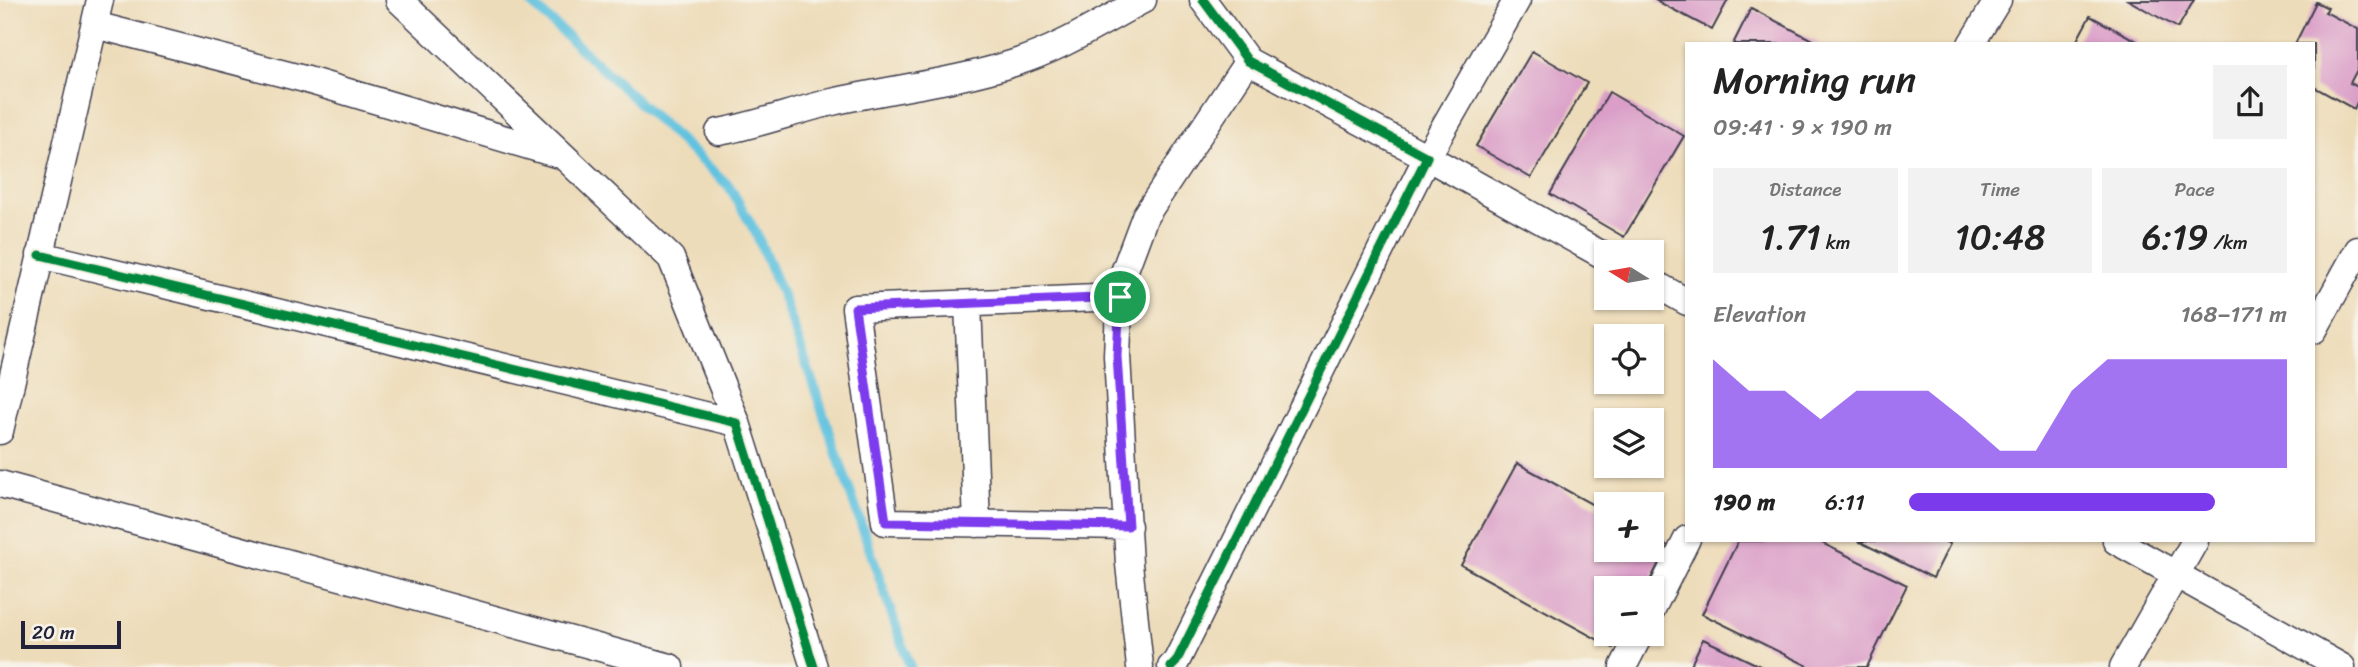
<!DOCTYPE html>
<meta charset="utf-8">
<style>
:root{--surface:#fff;--page:#f2f2f2;--text:#222;--muted:#767676;--accent:#7c3aed}
body{margin:0;font-family:Sriracha,sans-serif;background:var(--page);color:var(--text);height:100vh;display:flex;flex-direction:column;font-size:26px;white-space:nowrap}
*{box-sizing:border-box;margin:0}
p{font-size:23px;color:var(--muted)}
.icon{flex:none;width:38px;height:38px;fill:none;stroke:currentColor;stroke-width:2;stroke-linecap:round;stroke-linejoin:round}
.map{position:relative;flex:1;overflow:hidden}
.panel{position:absolute;left:1685px;top:42px;width:630px;height:500px;display:flex;flex-direction:column;background:var(--surface);border-radius:0px;box-shadow:0 2px 5px #0004}
.panel>*{flex:none}
.needle{width:46px;rotate:281deg}
.tools{position:absolute;left:1594px;top:240px;display:grid;gap:14px}
.tools a{display:grid;place-items:center;width:70px;height:70px;border-radius:0px;background:var(--surface);box-shadow:0 2px 5px #0004;font-size:35px}
.scale{position:absolute;left:21px;bottom:18px;width:100px;box-sizing:border-box;padding-left:7px;border:4px solid #22223b;border-top:0;font-size:19px;line-height:24px;white-space:nowrap;color:#22223b;-webkit-text-stroke:5px #f7f3e8;paint-order:stroke}
.pin{position:absolute;display:grid;place-items:center;width:60px;height:60px;color:#fff;margin:-30px;border:4px solid #fff;border-radius:50%;box-shadow:0 2px 7px #0007}
.round{display:grid;place-items:center;flex:none;width:74px;height:74px;border-radius:0px;background:var(--page)}
.head{display:flex;align-items:center;justify-content:space-between;height:119px;padding:0 28px}
h1{font-size:38px;font-weight:600;line-height:52px}
.metrics{display:grid;grid-template-columns:repeat(3,1fr);gap:10px;height:119px;padding:7px 28px}
.metrics div{display:grid;align-content:center;border-radius:0px;background:var(--page);text-align:center}
.metrics b{font-size:35px;font-weight:600}
.metrics small{font-size:19px;font-weight:400}
.metrics p{font-size:19px}
.chart{height:196px;padding:14px 28px}
.chart p{display:flex;justify-content:space-between}
.chart svg{width:100%;height:126px;margin-top:7px;fill:var(--accent);opacity:.7}
ul{padding:0 28px;list-style:none;font-size:23px}
li{display:grid;grid-template-columns:112px 84px 1fr;align-items:center;height:52px}
li i{height:18px;border-radius:9px;background:var(--accent)}
.map>svg:first-child{display:block}
.lines{fill:none;stroke-linecap:round;stroke-linejoin:round}
.stream{stroke:#61c2df;stroke-width:10}
.building{fill:#da9ec8}
.street-casing{stroke:#403e4e;stroke-width:29}
.street{stroke:#fff;stroke-width:26}
.cycleway-casing{stroke:#f7f3e8;stroke-width:13}
.cycleway{stroke:#00873e;stroke-width:9}
.route-casing{stroke:#fff;stroke-width:14}
.route{stroke:#7c3aed;stroke-width:9}
</style>
<div class="map">
<svg width="2358" height="667" viewBox="0 0 2358 667">
<rect width="100%" height="100%" fill="#f7f3e8"/>
<filter id="ink" filterUnits="userSpaceOnUse"><feTurbulence type="fractalNoise" baseFrequency=".0143" numOctaves="2"/><feDisplacementMap in="SourceGraphic" scale="14" xChannelSelector="R" yChannelSelector="G"/><feConvolveMatrix kernelMatrix="1 2 1 2 8 2 1 2 1" color-interpolation-filters="sRGB"/></filter>
<filter id="wash" filterUnits="userSpaceOnUse"><feTurbulence type="fractalNoise" baseFrequency=".00686" numOctaves="4" result="noise"/><feDisplacementMap in="SourceGraphic" scale="28" xChannelSelector="R" yChannelSelector="G"/><feGaussianBlur stdDeviation="1.57" result="paint"/><feColorMatrix in="noise" values="0 0 0 0 0 0 0 0 0 0 0 0 0 0 0 0 0 1.4 0 .05"/><feComposite in="paint" operator="in"/></filter>
<g filter="url(#wash)">
<rect width="100%" height="100%" fill="#eddcb9"/>
<g class="lines">
<path class="stream" d="M528 0 729 186 756 233 785 302 910 667"/>
</g>
<g id="blocks">
<path class="building" d="M1655 0H1728L1712 30Z
M2128 0H2194L2178 28Z
M2316 2 2328 8 2325 12 2358 29V68L2350 83 2358 87V100L2354 109 2314 87V44H2295Z
M1751 8 1820 44H1733Z
M2090 16 2137 41 2136 44H2075Z
M1532 51 1587 83 1531 178 1476 146Z
M1609 92 1684 136 1624 237 1550 194Z
M1517 463 1606 512V550H1652V537L1668 546 1646 588H1606V634H1621L1613 648 1461 565Z
M1738 541H1818L1907 585 1867 667H1810L1702 614Z
M1858 541H1944L1950 544 1933 578Z
M1703 639 1762 667H1690Z"/>
</g>
</g>
<g filter="url(#ink)">
<use href="#blocks" fill-opacity="0" stroke="#403e4e" stroke-width="2"/>
<g class="lines">
<g class="street-casing">
<path id="street" d="M399 0 671 258 737 423
M1517 0 1427 157 1606 257
M95 25 304 79 556 154
M1971 44 1998 0
M719 132C757 125 794 111 832 102 893 88 955 82 1014 63 1060 49 1101 22 1143 0
M40 255 737 423 814 667
M1652 282 1687 302
M1120 297 855 308 885 522 1128 526
M968 304 977 524
M2314 330 2358 250
M0 431 100 0
M0 484 670 667
M2116 541 2342 667
M1652 609 1687 539
M1140 667 1129 564 1117 356 1120 283 1145 216 1248 61
M1171 667 1176 662 1427 157 1248 61 1203 0
M1623 667 1640 634
M2123 667 2195 541"/>
</g>
<use href="#street" class="street"/>
<g class="cycleway-casing">
<path id="cycleway" d="M40 255 737 423 814 667
M1171 667 1176 662 1427 157 1248 61 1203 0"/>
</g>
<use href="#cycleway" class="cycleway"/>
</g>
</g>
<g class="lines" filter="url(#ink)">
<g class="route-casing">
<path id="route" d="M1120 297 1117 356 1128 526 886 522 855 308Z"/>
</g>
<use href="#route" class="route"/>
</g>
</svg>
<div class="tools">
<a><svg class="needle" viewBox="-14 -14 28 28"><path d="M0-13l5 13h-10z" fill="#e53935"/><path d="M0 13l5-13h-10z" fill="#767676"/></svg></a>
<a><svg class="icon" aria-label="locate" viewBox="0 0 24 24"><circle cx="12" cy="12" r="6"/><path d="M12 2v4M12 18v4M2 12h4M18 12h4"/></svg></a>
<a><svg class="icon" aria-label="layers" viewBox="0 0 24 24"><path d="M12 4l9 5-9 5-9-5zM3 14l9 5 9-5"/></svg></a>
<a>+</a>
<a>−</a>
</div>
<div class="scale">20 m</div>
<div class="pin" style="left:1120px;top:297px;background:#1e9e55"><svg class="icon" aria-label="arrive" viewBox="0 0 24 24"><path d="M6 21V4h12l-3 4 3 4H6"/></svg></div>
<section class="panel">
<div class="head"><div><h1>Morning run</h1><p>09:41 · 9 × 190 m</p></div><a class="round"><svg class="icon" aria-label="share" viewBox="0 0 24 24"><path d="M12 15V3M7 8l5-5 5 5M5 13v7h14v-7"/></svg></a></div>
<div class="metrics">
<div><p>Distance</p><b>1.71<small> km</small></b></div>
<div><p>Time</p><b>10:48</b></div>
<div><p>Pace</p><b>6:19<small> /km</small></b></div>
</div>
<div class="chart"><p><span>Elevation</span>168–171 m</p>
<svg viewBox="0 0 160 44" preserveAspectRatio="none"><path d="M0 44V6L10 17L20 17L30 27L40 17L50 17L60 17L70 27L80 38L90 38L100 17L110 6L120 6L130 6L140 6L150 6L160 6V44z"/></svg>
</div>
<ul>
<li><b>190 m</b>6:11<i style="width:81%"></i></li>
</ul>
</section>
</div>
